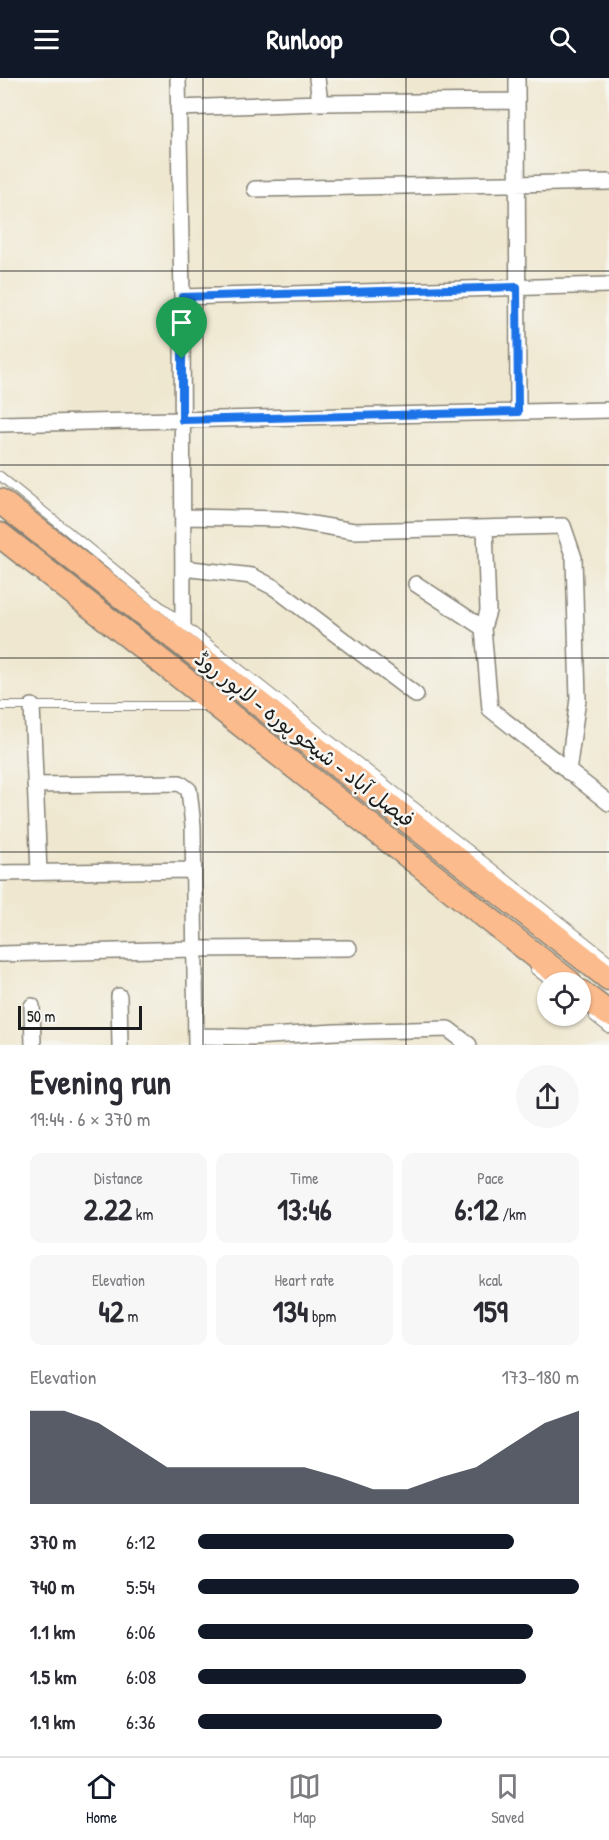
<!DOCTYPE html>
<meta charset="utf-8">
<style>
:root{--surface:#fff;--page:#f7f7f7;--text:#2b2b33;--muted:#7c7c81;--line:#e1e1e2;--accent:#111827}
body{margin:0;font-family:"Patrick Hand","Playpen Sans Arabic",sans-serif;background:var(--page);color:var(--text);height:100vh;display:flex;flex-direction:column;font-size:22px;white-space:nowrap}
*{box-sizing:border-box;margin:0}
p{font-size:20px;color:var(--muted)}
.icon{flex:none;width:33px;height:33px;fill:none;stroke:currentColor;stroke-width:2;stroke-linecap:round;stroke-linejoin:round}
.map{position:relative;height:967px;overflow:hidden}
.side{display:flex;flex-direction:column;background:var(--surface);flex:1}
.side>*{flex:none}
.fabs{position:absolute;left:537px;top:894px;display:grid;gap:12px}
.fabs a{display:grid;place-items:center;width:54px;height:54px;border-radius:50%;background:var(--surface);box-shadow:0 2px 4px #0004;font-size:30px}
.scale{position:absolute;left:18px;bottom:15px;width:124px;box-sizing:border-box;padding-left:6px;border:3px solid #1c1c1c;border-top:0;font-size:16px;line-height:21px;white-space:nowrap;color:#1c1c1c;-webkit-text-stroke:4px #f6f6f2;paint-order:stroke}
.pin{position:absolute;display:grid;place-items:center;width:51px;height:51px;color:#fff;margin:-62px -26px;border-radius:50% 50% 50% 0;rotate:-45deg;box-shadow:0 0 6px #0007}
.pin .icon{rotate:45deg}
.round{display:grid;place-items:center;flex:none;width:63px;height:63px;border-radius:32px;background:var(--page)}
.headline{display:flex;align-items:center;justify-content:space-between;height:102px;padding:0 30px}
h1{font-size:33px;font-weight:800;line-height:45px}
.stats{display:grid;grid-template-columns:repeat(3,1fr);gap:9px;height:102px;padding:6px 30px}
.stats div{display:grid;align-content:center;border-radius:12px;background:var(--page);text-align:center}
.stats b{font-size:30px;font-weight:800}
.stats small{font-size:16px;font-weight:400}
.stats p{font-size:16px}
.chart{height:168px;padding:12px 30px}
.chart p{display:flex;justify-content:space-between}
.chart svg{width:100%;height:108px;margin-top:6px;fill:var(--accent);opacity:.7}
ul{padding:0 30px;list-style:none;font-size:20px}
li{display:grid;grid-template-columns:96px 72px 1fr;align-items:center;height:45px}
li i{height:15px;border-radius:8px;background:var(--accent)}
header{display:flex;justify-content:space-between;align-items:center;height:78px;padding:0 30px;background:var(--accent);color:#fff;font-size:27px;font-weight:800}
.tab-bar{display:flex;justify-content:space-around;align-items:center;height:84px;border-top:2px solid var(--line);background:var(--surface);font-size:16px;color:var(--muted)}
.tab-bar a{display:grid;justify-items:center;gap:3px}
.tab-bar .current{color:var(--accent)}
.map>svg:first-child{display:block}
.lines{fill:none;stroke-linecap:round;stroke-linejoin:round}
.service-casing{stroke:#868276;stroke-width:10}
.minor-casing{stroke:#868276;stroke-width:18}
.trunk-casing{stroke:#868276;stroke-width:27}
.service{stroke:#fff;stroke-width:8}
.minor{stroke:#fff;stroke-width:15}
.trunk{stroke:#fbbb8c;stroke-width:24}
.route-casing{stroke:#fff;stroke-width:12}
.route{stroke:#1a73e8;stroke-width:8}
.grid{fill:none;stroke:#1c1c1c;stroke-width:1.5;stroke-opacity:0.55}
.labels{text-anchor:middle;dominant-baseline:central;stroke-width:5;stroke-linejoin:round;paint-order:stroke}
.street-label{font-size:21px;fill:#1c1c1c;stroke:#f6f6f2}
</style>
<header><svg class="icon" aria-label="menu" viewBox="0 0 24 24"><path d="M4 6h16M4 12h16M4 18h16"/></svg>Runloop<svg class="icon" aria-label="search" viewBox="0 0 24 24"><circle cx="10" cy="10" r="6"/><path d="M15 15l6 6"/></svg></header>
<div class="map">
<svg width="609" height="967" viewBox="0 0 609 967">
<rect width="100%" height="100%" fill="#f6f6f2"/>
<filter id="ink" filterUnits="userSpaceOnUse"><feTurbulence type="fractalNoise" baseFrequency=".0167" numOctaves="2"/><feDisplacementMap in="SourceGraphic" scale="12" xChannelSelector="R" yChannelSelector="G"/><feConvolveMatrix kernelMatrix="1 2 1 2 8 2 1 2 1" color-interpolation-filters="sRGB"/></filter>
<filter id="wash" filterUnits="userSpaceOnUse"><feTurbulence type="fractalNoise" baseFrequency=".008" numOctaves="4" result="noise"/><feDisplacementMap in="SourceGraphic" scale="24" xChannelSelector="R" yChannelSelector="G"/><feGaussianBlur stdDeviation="1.35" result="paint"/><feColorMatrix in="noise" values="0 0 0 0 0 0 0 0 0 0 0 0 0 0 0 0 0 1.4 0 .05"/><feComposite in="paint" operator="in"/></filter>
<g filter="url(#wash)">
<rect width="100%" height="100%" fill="#efe7cf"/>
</g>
<g filter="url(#ink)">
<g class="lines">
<g class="service-casing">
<path id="service" d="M0 398 154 523 609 882
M0 628H202
M535 892 550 904
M594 939 609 951"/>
</g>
<g class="minor-casing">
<path id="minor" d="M178 0 182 219 183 546
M317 0 320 25
M517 0 518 334
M178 30 320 25 517 23
M255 111 609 104
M182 219 609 207
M0 346 609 332
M184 439 282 441 354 453 563 448 574 480 578 621 568 694
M485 450 488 533 483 550 490 631 609 725
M183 490 252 498 275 510 416 617
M416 506 483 550
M32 628 39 794
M35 707 180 705 189 712 193 748 196 967
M0 795 193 792
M0 876 194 871 349 870
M119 918 120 967
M32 928 33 967
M196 958 253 959 335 954 448 951 469 967"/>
</g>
<g class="trunk-casing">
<path id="trunk" d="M0 423 609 900
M0 457 569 904
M580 914 609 936"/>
</g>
<use href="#service" class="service"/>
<use href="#minor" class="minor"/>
<use href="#trunk" class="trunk"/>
</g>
</g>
<g class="lines" filter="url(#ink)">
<g class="route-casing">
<path id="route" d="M517 209 518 334 182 342V219Z"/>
</g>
<use href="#route" class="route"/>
</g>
<path class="grid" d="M203 0V967M406 0V967M0 193H609M0 387H609M0 580H609M0 774H609"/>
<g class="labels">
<g class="street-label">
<text transform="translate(305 661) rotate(38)">فیصل آباد - شیخو پورہ - لاہور روڈ</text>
</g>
</g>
</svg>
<div class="fabs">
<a><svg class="icon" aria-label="locate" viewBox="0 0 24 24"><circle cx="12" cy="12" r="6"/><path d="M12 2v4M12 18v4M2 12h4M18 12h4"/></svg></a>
</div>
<div class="scale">50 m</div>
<div class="pin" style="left:182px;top:281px;background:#1e9e55"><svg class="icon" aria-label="arrive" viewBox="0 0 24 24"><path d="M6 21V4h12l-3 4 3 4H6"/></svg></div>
</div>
<section class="side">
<div class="headline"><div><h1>Evening run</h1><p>19:44 · 6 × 370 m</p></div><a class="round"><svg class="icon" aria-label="share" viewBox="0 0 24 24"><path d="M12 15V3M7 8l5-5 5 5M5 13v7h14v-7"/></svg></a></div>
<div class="stats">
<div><p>Distance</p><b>2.22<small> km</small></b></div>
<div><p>Time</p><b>13:46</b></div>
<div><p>Pace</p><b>6:12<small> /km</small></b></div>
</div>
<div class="stats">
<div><p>Elevation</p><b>42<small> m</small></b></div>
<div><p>Heart rate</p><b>134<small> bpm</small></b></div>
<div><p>kcal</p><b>159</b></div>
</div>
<div class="chart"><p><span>Elevation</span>173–180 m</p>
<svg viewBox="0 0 160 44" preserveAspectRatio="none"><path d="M0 44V6L10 6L20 11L30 20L40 29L50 29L60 29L70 29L80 29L90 33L100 38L110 38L120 33L130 29L140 20L150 11L160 6V44z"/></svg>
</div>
<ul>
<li><b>370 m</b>6:12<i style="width:83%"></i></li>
<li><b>740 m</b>5:54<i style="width:100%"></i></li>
<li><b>1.1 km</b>6:06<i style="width:88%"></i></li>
<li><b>1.5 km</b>6:08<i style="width:86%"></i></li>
<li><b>1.9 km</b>6:36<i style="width:64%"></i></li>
</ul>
</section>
<nav class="tab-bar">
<a class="current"><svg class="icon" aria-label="home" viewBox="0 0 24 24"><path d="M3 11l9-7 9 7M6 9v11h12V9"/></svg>Home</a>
<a><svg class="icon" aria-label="map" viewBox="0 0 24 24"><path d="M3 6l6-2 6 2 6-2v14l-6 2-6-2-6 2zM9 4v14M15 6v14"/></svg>Map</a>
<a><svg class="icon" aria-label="saved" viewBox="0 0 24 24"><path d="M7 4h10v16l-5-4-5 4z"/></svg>Saved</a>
</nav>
